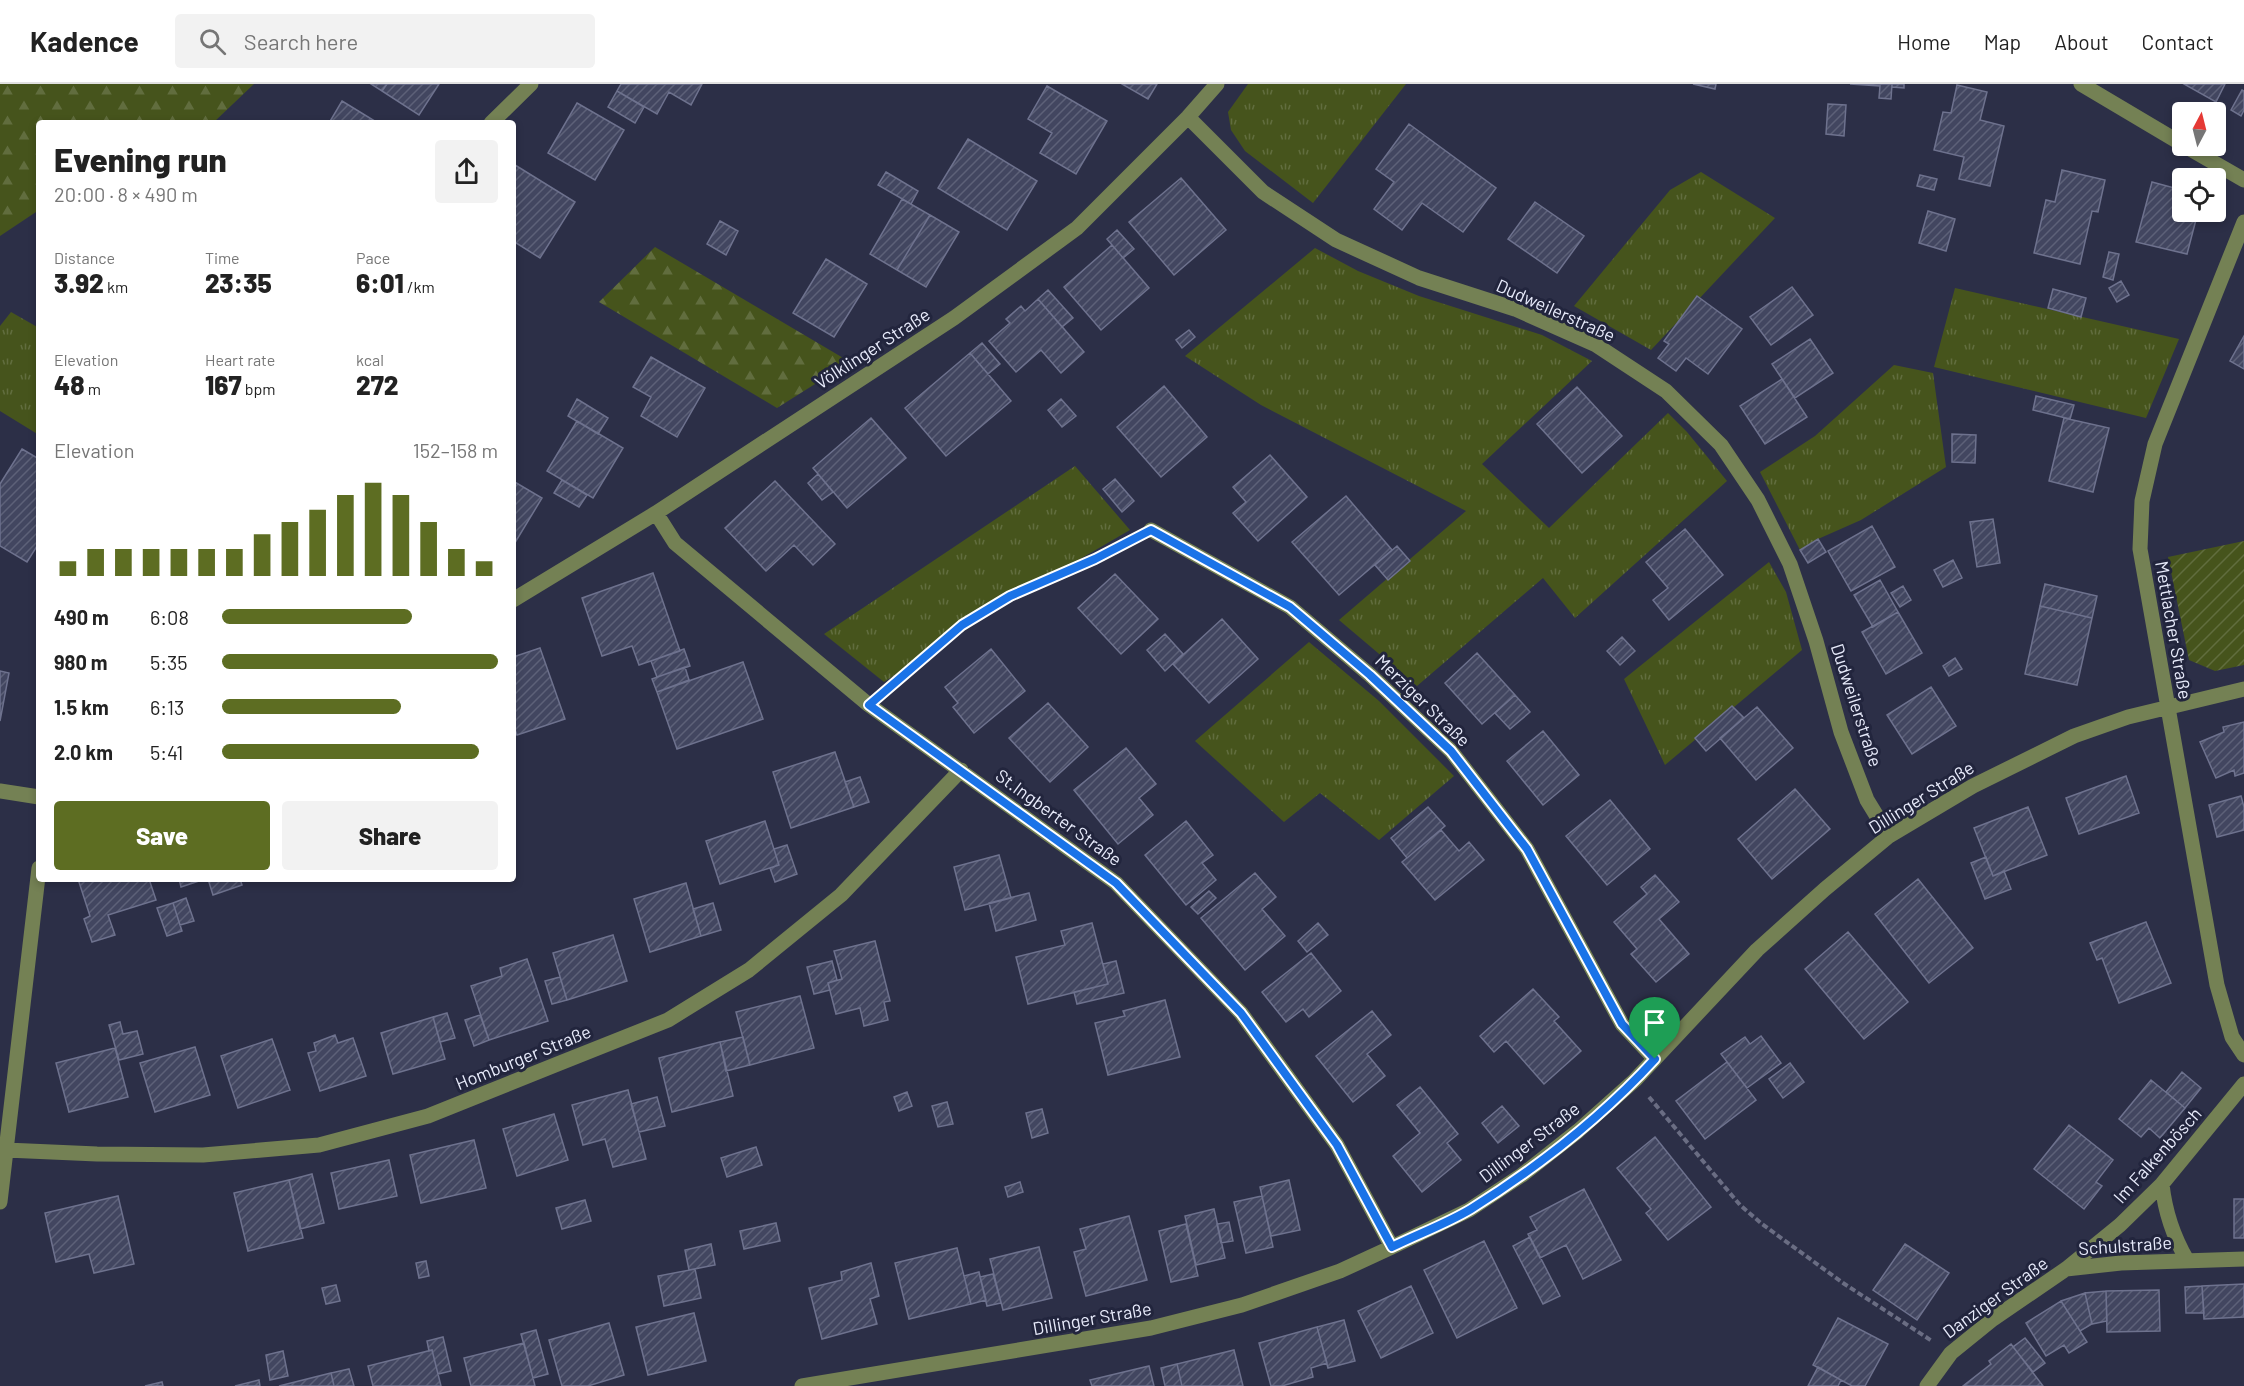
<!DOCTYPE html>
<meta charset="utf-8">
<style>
:root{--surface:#fff;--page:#f2f2f2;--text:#222;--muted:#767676;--line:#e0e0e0;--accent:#5d6d22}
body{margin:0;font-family:Barlow,sans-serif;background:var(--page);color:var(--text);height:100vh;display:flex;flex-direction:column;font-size:22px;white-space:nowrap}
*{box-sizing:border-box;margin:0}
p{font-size:20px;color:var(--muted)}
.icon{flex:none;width:33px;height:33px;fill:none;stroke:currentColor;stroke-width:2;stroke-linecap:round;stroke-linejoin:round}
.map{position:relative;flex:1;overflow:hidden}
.sheet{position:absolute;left:36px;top:36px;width:480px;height:762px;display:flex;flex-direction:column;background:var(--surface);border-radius:6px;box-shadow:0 3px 9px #0003}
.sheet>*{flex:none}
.needle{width:39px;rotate:7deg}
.tools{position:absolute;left:2172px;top:18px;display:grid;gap:12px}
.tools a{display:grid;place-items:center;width:54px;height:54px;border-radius:6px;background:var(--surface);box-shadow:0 3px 9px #0003;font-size:30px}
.pin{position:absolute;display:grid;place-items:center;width:51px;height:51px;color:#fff;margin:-62px -26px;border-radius:50% 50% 50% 0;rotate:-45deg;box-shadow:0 0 6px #0007}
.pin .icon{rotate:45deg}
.round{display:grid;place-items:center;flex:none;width:63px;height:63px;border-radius:6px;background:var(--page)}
.headline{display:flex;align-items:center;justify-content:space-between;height:102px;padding:0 18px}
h1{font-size:33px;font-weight:800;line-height:45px}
.figures{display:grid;grid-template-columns:repeat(3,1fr);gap:9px;height:102px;padding:6px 18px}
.figures div{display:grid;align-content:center}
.figures b{font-size:26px;font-weight:800}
.figures small{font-size:16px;font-weight:400}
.figures p{font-size:16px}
.chart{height:168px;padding:12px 18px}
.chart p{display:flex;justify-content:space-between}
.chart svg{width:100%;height:108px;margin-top:6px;stroke:var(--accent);stroke-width:6}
.action{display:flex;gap:12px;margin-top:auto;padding:12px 18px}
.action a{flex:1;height:69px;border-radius:6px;background:var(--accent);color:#fff;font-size:24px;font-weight:800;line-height:69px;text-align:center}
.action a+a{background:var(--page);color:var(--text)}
ul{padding:0 18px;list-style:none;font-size:20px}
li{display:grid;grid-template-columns:96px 72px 1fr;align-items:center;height:45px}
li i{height:15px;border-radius:8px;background:var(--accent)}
header{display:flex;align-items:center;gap:36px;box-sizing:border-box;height:84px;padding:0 30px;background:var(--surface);border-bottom:2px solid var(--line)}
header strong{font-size:28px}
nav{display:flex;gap:33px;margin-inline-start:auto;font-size:21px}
.search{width:420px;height:54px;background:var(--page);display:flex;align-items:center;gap:15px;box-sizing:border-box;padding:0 21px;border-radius:6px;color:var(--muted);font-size:22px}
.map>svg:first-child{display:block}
.grass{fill:url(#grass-tufts)}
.forest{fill:url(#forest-firs)}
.garden{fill:url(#garden-furrows)}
.building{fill:url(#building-hatch);stroke:#6e728e;stroke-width:1.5}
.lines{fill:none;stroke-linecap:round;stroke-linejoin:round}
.path{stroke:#6a6d83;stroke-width:4;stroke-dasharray:6 3;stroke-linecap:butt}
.minor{stroke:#748154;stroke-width:15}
.route-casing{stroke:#fff;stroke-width:12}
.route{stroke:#1a73e8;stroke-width:8}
.labels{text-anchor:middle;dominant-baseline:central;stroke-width:6;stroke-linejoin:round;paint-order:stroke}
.street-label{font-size:18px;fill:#e8ebfb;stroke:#22253d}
</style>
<header>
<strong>Kadence</strong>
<div class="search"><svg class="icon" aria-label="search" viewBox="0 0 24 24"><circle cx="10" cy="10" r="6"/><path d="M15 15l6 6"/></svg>Search here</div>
<nav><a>Home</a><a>Map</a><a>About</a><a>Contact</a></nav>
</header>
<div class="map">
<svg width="2244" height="1302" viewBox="0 0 2244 1302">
<defs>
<pattern id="grass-tufts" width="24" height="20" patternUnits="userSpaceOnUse" patternTransform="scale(1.5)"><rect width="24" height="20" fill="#46541c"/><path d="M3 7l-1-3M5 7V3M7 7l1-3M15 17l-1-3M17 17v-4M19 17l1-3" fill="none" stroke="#616d3e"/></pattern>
<pattern id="forest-firs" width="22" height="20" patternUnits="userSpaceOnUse" patternTransform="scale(1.5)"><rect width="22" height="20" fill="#46541c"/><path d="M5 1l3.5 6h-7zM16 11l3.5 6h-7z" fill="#616d3e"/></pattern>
<pattern id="garden-furrows" width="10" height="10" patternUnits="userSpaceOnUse" patternTransform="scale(1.5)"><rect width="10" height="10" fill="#46541c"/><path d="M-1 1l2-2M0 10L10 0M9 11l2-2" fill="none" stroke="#616d3e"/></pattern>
<pattern id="building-hatch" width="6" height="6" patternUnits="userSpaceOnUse" patternTransform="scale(1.5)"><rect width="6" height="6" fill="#424660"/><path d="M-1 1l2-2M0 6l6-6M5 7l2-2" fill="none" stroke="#5d6178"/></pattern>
</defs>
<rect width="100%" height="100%" fill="#2c2f47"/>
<path class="grass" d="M1248 0H1406L1313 119 1245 67 1231 46 1228 28Z
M1701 88 1775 134 1651 266 1574 222 1670 106Z
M1315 164 1358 187 1419 212 1542 251 1592 277 1482 380 1549 444 1668 329 1687 348 1727 397 1575 534 1543 494 1417 602 1339 536 1466 427 1261 321 1185 272Z
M1955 204 2179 255 2146 334 1934 283Z
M11 228 39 244V351L0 327V242Z
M1894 281 1933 289 1946 383 1861 436 1818 455 1800 466 1760 388 1815 352Z
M1075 382 1130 446 1037 500 884 598 824 550Z
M1769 478 1786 508 1802 566 1665 681 1624 595Z
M1309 558 1379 617 1454 692 1379 756 1320 709 1284 738 1195 657Z"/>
<path class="forest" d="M0 0H254L214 38 215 39H39V126L0 152Z
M655 163 850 278 777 324 599 218Z"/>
<path class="garden" d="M2244 457V581L2215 587 2189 576 2168 473Z"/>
<path class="building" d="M371 0H387L382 7Z
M387 0H439L419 31 382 7Z
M621 0H702L691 21 669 8 657 30 617 7Z
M1122 0H1157L1148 15Z
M1693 0H1716L1715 5Z
M1850 0H1892L1891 15 1879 14 1880 2Z
M1892 0H1904V4L1892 3Z
M2184 0H2225L2216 18Z
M1957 1 1987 8 1980 36 2004 42 1990 102 1959 95 1964 73 1934 66 1943 28 1951 29Z
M1047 2 1107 37 1076 90 1040 69 1052 49 1028 35Z
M2242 6 2244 7V26L2241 32 2231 26Z
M617 7 644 23 635 39 608 23Z
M342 17 378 39H329Z
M577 19 624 46 595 96 548 69Z
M1828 20 1846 21 1844 52 1826 50Z
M1409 40 1496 104 1463 148 1422 119 1402 146 1374 125 1394 98 1376 85Z
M968 55 1037 97 1007 146 938 104Z
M515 81 575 118 540 174 513 157V84Z
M2062 86 2105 96 2098 128 2092 127 2080 180 2034 169 2046 116 2055 118Z
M886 88 918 107 911 120 878 101Z
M1920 91 1937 95 1934 106 1917 102Z
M1181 94 1226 146 1174 191 1129 138Z
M2152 98 2182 106V128H2198L2187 170 2136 158Z
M902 115 930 131 897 186 870 170Z
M1535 118 1584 152 1557 189 1508 155Z
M1928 127 1955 135 1946 167 1919 159Z
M930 131 959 148 926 203 897 186Z
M720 137 738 147 726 171 707 160Z
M1117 146 1134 165 1123 174 1107 155Z
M1112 161 1149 204 1101 246 1064 203Z
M2109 168 2119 170 2113 196 2103 193Z
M826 175 867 200 834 253 793 229Z
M2121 197 2129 211 2117 218 2109 204Z
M1792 203 1813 231 1771 261 1750 233Z
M2053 205 2086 214 2081 233 2048 224Z
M1048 206 1073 234 1062 243 1038 215Z
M1697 212 1742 245 1708 290 1686 274 1676 287 1658 274 1669 260 1664 257Z
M1038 215 1084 268 1061 289 1041 266 1016 288 989 257 1010 239 1006 235 1021 222 1025 227Z
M1189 246 1195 253 1182 264 1176 256Z
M2244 252V285L2230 277Z
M1810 255 1833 289 1795 314 1772 280Z
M982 259 1000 280 988 290 970 269Z
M970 269 1011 317 946 372 905 324Z
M651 273 705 304 677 353 641 332 651 313 633 303Z
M1782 295 1807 333 1765 360 1740 322Z
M1164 302 1207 353 1161 393 1117 343Z
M1577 303 1622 352 1582 389 1537 340Z
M2036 312 2074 321 2070 335 2033 326Z
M577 315 608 334 598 350 568 332Z
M1061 315 1076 332 1062 343 1048 326Z
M871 334 906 374 847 424 813 384Z
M2064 334 2109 344 2093 408 2049 397Z
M577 337 623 364 593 414 547 387Z
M1952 350 1976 351 1975 379 1952 378Z
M22 365 39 375V459L27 478 0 462V400Z
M1270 371 1307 413 1258 457 1233 429 1246 418 1233 403Z
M818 390 833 408 822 416 808 399Z
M1115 395 1134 417 1122 428 1103 405Z
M562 396 587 411 579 423 554 409Z
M513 397 542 414 513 462Z
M775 397 835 460 813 481 794 461 766 487 725 444Z
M1346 412 1392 466 1339 511 1292 458Z
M1993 435 2000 479 1977 483 1970 438Z
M1872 442 1895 483 1851 507 1828 467Z
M1685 445 1723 491 1669 536 1653 516 1668 504 1646 478Z
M1818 455 1826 468 1808 479 1800 466Z
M1397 462 1410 477 1388 496 1375 481Z
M1953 476 1962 494 1943 503 1934 486Z
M653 489 680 567 639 581 632 562 602 572 582 514Z
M1115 490 1158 535 1121 570 1078 524Z
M1880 496 1898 528 1873 543 1854 511Z
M2045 500 2097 512 2092 534 2040 522Z
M1903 502 1911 516 1900 523 1891 509Z
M2040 522 2092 534 2077 601 2025 590Z
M1898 528 1922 569 1886 590 1862 548Z
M1222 535 1258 575 1209 619 1173 580Z
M1165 550 1183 570 1165 587 1147 566Z
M1622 553 1635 567 1620 581 1607 567Z
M540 564 565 635 517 651 513 640V573Z
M684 565 690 582 657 593 651 577Z
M991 565 1025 607 974 649 953 623 958 619 945 603Z
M1477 569 1515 611 1482 640 1445 599Z
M1955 574 1962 585 1949 592 1943 582Z
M743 578 763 635 677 665 657 608Z
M685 583 689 596 657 608 652 595Z
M0 587 9 589 0 637Z
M1931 603 1956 642 1912 670 1887 631Z
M1515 611 1530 628 1510 645 1495 629Z
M1048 619 1088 663 1050 698 1009 654Z
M1732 622 1744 634 1706 667 1695 654Z
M1757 623 1793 664 1756 696 1720 654Z
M2244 638V689L2235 692 2234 686 2216 694 2200 658 2224 648 2223 643Z
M1543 647 1579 691 1543 721 1507 677Z
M1126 664 1156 700 1139 714 1153 731 1118 760 1074 706Z
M835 668 854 723 791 744 773 688Z
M2126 692 2139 729 2079 750 2066 714Z
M860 693 869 718 854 723 845 698Z
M1795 705 1830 745 1772 795 1738 755Z
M2241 712 2244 723V746L2217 753 2209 721Z
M1610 716 1650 765 1607 801 1566 752Z
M1428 723 1445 742 1407 774 1391 754Z
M2028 723 2047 771 1993 792 1974 744Z
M765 737 779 781 720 800 706 757Z
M1186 737 1213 771 1202 779 1216 796 1186 821 1145 771Z
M1441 746 1459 767 1469 758 1484 776 1435 816 1402 778Z
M787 761 797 790 775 798 770 784 779 781 774 765Z
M999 771 1011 814 965 826 954 783Z
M1986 773 1993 792 2004 787 2011 805 1985 815 1971 779Z
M1255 789 1276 813 1262 825 1285 852 1245 886 1201 834Z
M1655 791 1679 818 1659 835 1689 870 1656 898 1631 870 1637 865 1614 838 1647 810 1641 803Z
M78 795H149L156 816 108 831 115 851 92 858 84 835 90 832Z
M179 795H205L181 803Z
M208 795H240L242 801 213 811Z
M1918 795 1973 864 1929 899 1875 830Z
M686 799 701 852 650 868 634 815Z
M1209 807 1216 814 1198 830 1191 823Z
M1029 809 1036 836 996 847 989 819Z
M186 814 194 837 180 841 173 819Z
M173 819 182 847 167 852 157 824Z
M713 819 721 846 701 852 693 825Z
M2146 838 2171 899 2119 919 2102 874 2097 876 2090 859Z
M1092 839 1108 900 1028 920 1016 873 1065 861 1061 847Z
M1318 839 1328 851 1307 868 1298 857Z
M1848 848 1908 918 1864 955 1805 885Z
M613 851 627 897 567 916 553 869Z
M875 857 890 917 884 918 888 936 864 942 860 924 836 930 828 899 842 895 834 867Z
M1311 869 1341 907 1309 933 1303 925 1286 938 1262 908Z
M527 875 548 937 489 956 471 902 502 892 500 884Z
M832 877 837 896 828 899 830 906 814 910 807 883Z
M1116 877 1124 909 1077 920 1074 908 1108 900 1103 880Z
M560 893 567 916 552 920 545 897Z
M1533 905 1559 933 1554 937 1581 967 1544 1000 1506 957 1494 968 1480 952Z
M800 912 814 964 750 981 736 928Z
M1165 916 1180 973 1108 991 1095 939 1125 932 1123 927Z
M1372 927 1391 951 1367 970 1385 992 1353 1018 1316 972Z
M447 929 455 954 440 958 433 933Z
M480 931 489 956 474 962 465 936Z
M433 933 445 975 393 990 381 949Z
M120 938 123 950 137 947 143 970 119 976 109 941Z
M335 951 338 959 353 954 366 992 320 1007 308 969 316 967 314 959Z
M1761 952 1781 979 1747 1004 1721 970 1745 953 1750 960Z
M743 953 750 981 726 987 720 958Z
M272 955 290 1006 238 1024 221 972Z
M720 958 733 1012 672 1028 659 974Z
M195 963 210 1011 155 1028 140 979Z
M115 964 128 1013 69 1028 56 979Z
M1727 978 1756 1016 1705 1055 1676 1017Z
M1790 979 1804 998 1783 1014 1769 995Z
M2182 988 2201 1004 2185 1024 2166 1008Z
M2151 996 2185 1024 2160 1054 2149 1044 2141 1053 2119 1035Z
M1420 1003 1458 1050 1447 1059 1461 1076 1422 1108 1393 1072 1420 1049 1397 1021Z
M628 1006 646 1075 613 1083 605 1055 583 1061 572 1021Z
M907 1008 912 1022 899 1027 894 1013Z
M657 1013 665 1042 639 1048 631 1020Z
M947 1018 953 1040 938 1043 932 1022Z
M1502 1022 1519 1042 1498 1059 1482 1039Z
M1042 1025 1048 1049 1032 1054 1026 1029Z
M554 1030 568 1076 517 1092 503 1045Z
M2069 1041 2113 1076 2096 1098 2102 1102 2084 1125 2034 1085Z
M1655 1053 1711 1123 1668 1156 1646 1129 1651 1125 1617 1084Z
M474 1056 486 1104 421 1119 410 1071Z
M756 1063 762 1081 727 1093 721 1074Z
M389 1076 397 1112 339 1125 331 1089Z
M312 1090 324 1139 300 1145 289 1096Z
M289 1096 303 1154 248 1167 234 1109Z
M1289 1096 1300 1146 1271 1152 1260 1103Z
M1020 1098 1023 1108 1008 1113 1005 1103Z
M1584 1105 1621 1176 1583 1195 1566 1161 1540 1174 1528 1150 1537 1146 1530 1133Z
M118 1112 134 1180 94 1189 89 1170 56 1178 45 1129Z
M1262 1112 1273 1163 1246 1169 1234 1118Z
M2234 1115H2244V1154H2234Z
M585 1116 591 1137 562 1145 556 1124Z
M1214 1125 1225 1174 1196 1181 1185 1132Z
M1129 1132 1147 1196 1086 1212 1074 1168 1086 1165 1080 1145Z
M1229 1138 1233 1157 1221 1159 1217 1140Z
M776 1139 780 1157 744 1165 740 1147Z
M1186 1140 1198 1192 1171 1198 1159 1147Z
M1530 1153 1560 1212 1543 1220 1513 1162Z
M1484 1157 1517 1224 1457 1254 1424 1186Z
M711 1160 715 1181 689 1186 685 1166Z
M1905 1160 1949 1189 1917 1236 1873 1206Z
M1039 1163 1052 1214 1003 1226 990 1175Z
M957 1164 971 1220 909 1235 895 1179Z
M426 1177 429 1192 419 1194 416 1179Z
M871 1179 879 1212 870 1215 877 1240 822 1255 809 1204 842 1196 841 1188Z
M695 1185 701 1214 664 1222 658 1192Z
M979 1188 986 1216 971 1220 964 1192Z
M993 1190 1001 1219 987 1222 980 1193Z
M2244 1200V1233L2204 1235 2202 1202Z
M336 1201 340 1217 326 1220 322 1204Z
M1411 1202 1433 1249 1381 1274 1358 1227Z
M2202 1202 2204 1229H2186L2185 1203Z
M2159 1206 2160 1247 2107 1248 2106 1207Z
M2106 1207 2107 1237 2092 1240 2085 1209Z
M2085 1209 2092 1240 2080 1247 2061 1217Z
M2061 1217 2087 1258 2069 1269 2064 1261 2046 1272 2026 1239Z
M694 1229 706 1277 648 1291 636 1243Z
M1838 1234 1888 1260 1865 1302H1852L1813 1281Z
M1344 1236 1355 1277 1328 1284 1317 1243Z
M609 1239 624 1291 588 1302H562L549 1256Z
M1317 1243 1327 1279 1311 1284 1313 1293 1282 1302H1271L1259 1259Z
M536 1246 548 1290 533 1294 521 1250Z
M443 1253 451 1287 438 1290 432 1266 429 1267 427 1257Z
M2025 1254 2045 1279 2033 1288 2013 1263Z
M524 1259 535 1302H471L464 1274Z
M2011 1260 2043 1302H1963L1991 1280 1989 1277Z
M432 1266 441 1302H373L368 1282Z
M1234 1266 1243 1302H1182L1177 1280Z
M283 1267 288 1292 270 1296 266 1271Z
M1177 1280 1182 1302H1165L1161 1284Z
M1149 1282 1154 1302H1092L1090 1296Z
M1818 1283 1841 1296 1838 1302H1808Z
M349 1285 354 1302H334L331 1289Z
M331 1289 334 1302H279Z
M259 1296 260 1302H235Z
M162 1298 163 1302H145Z"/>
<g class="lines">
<path class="path" d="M886 606C910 585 937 557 963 540 1016 505 1077 484 1133 455
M1649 1013 1740 1121 1762 1140 1843 1199 1932 1257"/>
<path class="minor" d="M2081 0 2182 60
M1188 33 1263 108 1336 156 1419 194 1515 225 1596 261 1666 307 1721 361 1758 416 1790 480 1816 557 1841 648 1867 716 1889 752
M491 39 531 0
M2185 62 2244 96
M2244 138 2155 360 2142 417 2140 465 2217 901 2232 953 2244 971
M656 429 675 459 869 621 1116 799 1241 929 1337 1061 1392 1163
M1151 446 1290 523 1370 591 1451 667 1527 765 1622 940 1655 975
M513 516 656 429 954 234 1077 144 1188 33 1217 0
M0 707 39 713
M6 1066 97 1070 203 1071 319 1061 428 1032 555 981 668 936 749 886 841 811 961 686
M2162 1100C2165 1128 2173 1152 2187 1176
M0 1118 39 784
M2066 1185 2121 1179 2244 1175
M802 1302 1151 1244 1242 1221 1340 1187 1392 1163 1469 1126 1522 1091 1578 1047 1635 996 1757 866 1825 805 1889 752 1973 702 2074 652 2128 633 2244 605
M1927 1302 1951 1269 1993 1235 2066 1185 2120 1141 2162 1100 2244 1000"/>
</g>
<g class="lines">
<g class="route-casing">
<path id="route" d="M1151 446 1290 523 1370 591 1451 667 1527 765 1622 940 1655 975C1602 1033 1538 1083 1471 1125 1446 1140 1418 1150 1392 1163L1337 1061 1241 929 1116 799 869 621 962 541 1010 512 1095 475Z"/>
</g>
<use href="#route" class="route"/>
</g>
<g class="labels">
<g class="street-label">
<text transform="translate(1556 226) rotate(24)">Dudweilerstraße</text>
<text transform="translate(872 264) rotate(-33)">Völklinger Straße</text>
<text transform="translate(2174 546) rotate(80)">Mettlacher Straße</text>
<text transform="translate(1423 616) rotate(44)">Merziger Straße</text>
<text transform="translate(1857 621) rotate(72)">Dudweilerstraße</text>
<text transform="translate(1921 713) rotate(-32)">Dillinger Straße</text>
<text transform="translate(1059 733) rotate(36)">St.Ingberter Straße</text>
<text transform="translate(523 973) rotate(-22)">Homburger Straße</text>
<text transform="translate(1529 1058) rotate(-37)">Dillinger Straße</text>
<text transform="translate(2157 1071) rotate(-48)">Im Falkenbösch</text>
<text transform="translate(2125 1161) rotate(-4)">Schulstraße</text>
<text transform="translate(1995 1213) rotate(-36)">Danziger Straße</text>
<text transform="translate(1092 1234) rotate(-10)">Dillinger Straße</text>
</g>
</g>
</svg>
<div class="tools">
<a><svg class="needle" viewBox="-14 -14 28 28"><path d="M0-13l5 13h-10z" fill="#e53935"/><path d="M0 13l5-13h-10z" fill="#767676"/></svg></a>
<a><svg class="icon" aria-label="locate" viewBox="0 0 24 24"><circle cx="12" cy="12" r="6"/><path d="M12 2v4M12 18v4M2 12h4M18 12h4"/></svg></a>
</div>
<div class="pin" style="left:1655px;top:975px;background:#1e9e55"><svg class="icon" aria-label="arrive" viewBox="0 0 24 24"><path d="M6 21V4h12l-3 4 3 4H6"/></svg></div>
<section class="sheet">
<div class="headline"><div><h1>Evening run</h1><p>20:00 · 8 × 490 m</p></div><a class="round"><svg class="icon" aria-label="share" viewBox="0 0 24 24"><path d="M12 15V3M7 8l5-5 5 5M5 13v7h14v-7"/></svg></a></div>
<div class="figures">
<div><p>Distance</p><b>3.92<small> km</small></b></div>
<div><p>Time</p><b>23:35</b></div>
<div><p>Pace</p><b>6:01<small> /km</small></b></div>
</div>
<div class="figures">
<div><p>Elevation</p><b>48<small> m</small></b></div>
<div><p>Heart rate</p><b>167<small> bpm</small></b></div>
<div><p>kcal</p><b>272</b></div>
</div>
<div class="chart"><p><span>Elevation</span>152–158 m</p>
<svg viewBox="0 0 160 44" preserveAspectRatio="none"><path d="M5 44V38M15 44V33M25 44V33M35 44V33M45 44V33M55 44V33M65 44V33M75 44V27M85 44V22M95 44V17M105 44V11M115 44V6M125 44V11M135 44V22M145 44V33M155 44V38"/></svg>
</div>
<ul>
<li><b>490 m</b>6:08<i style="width:69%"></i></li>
<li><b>980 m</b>5:35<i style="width:100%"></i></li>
<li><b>1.5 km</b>6:13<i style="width:65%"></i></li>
<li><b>2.0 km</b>5:41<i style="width:93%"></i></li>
</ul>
<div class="action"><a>Save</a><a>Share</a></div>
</section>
</div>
